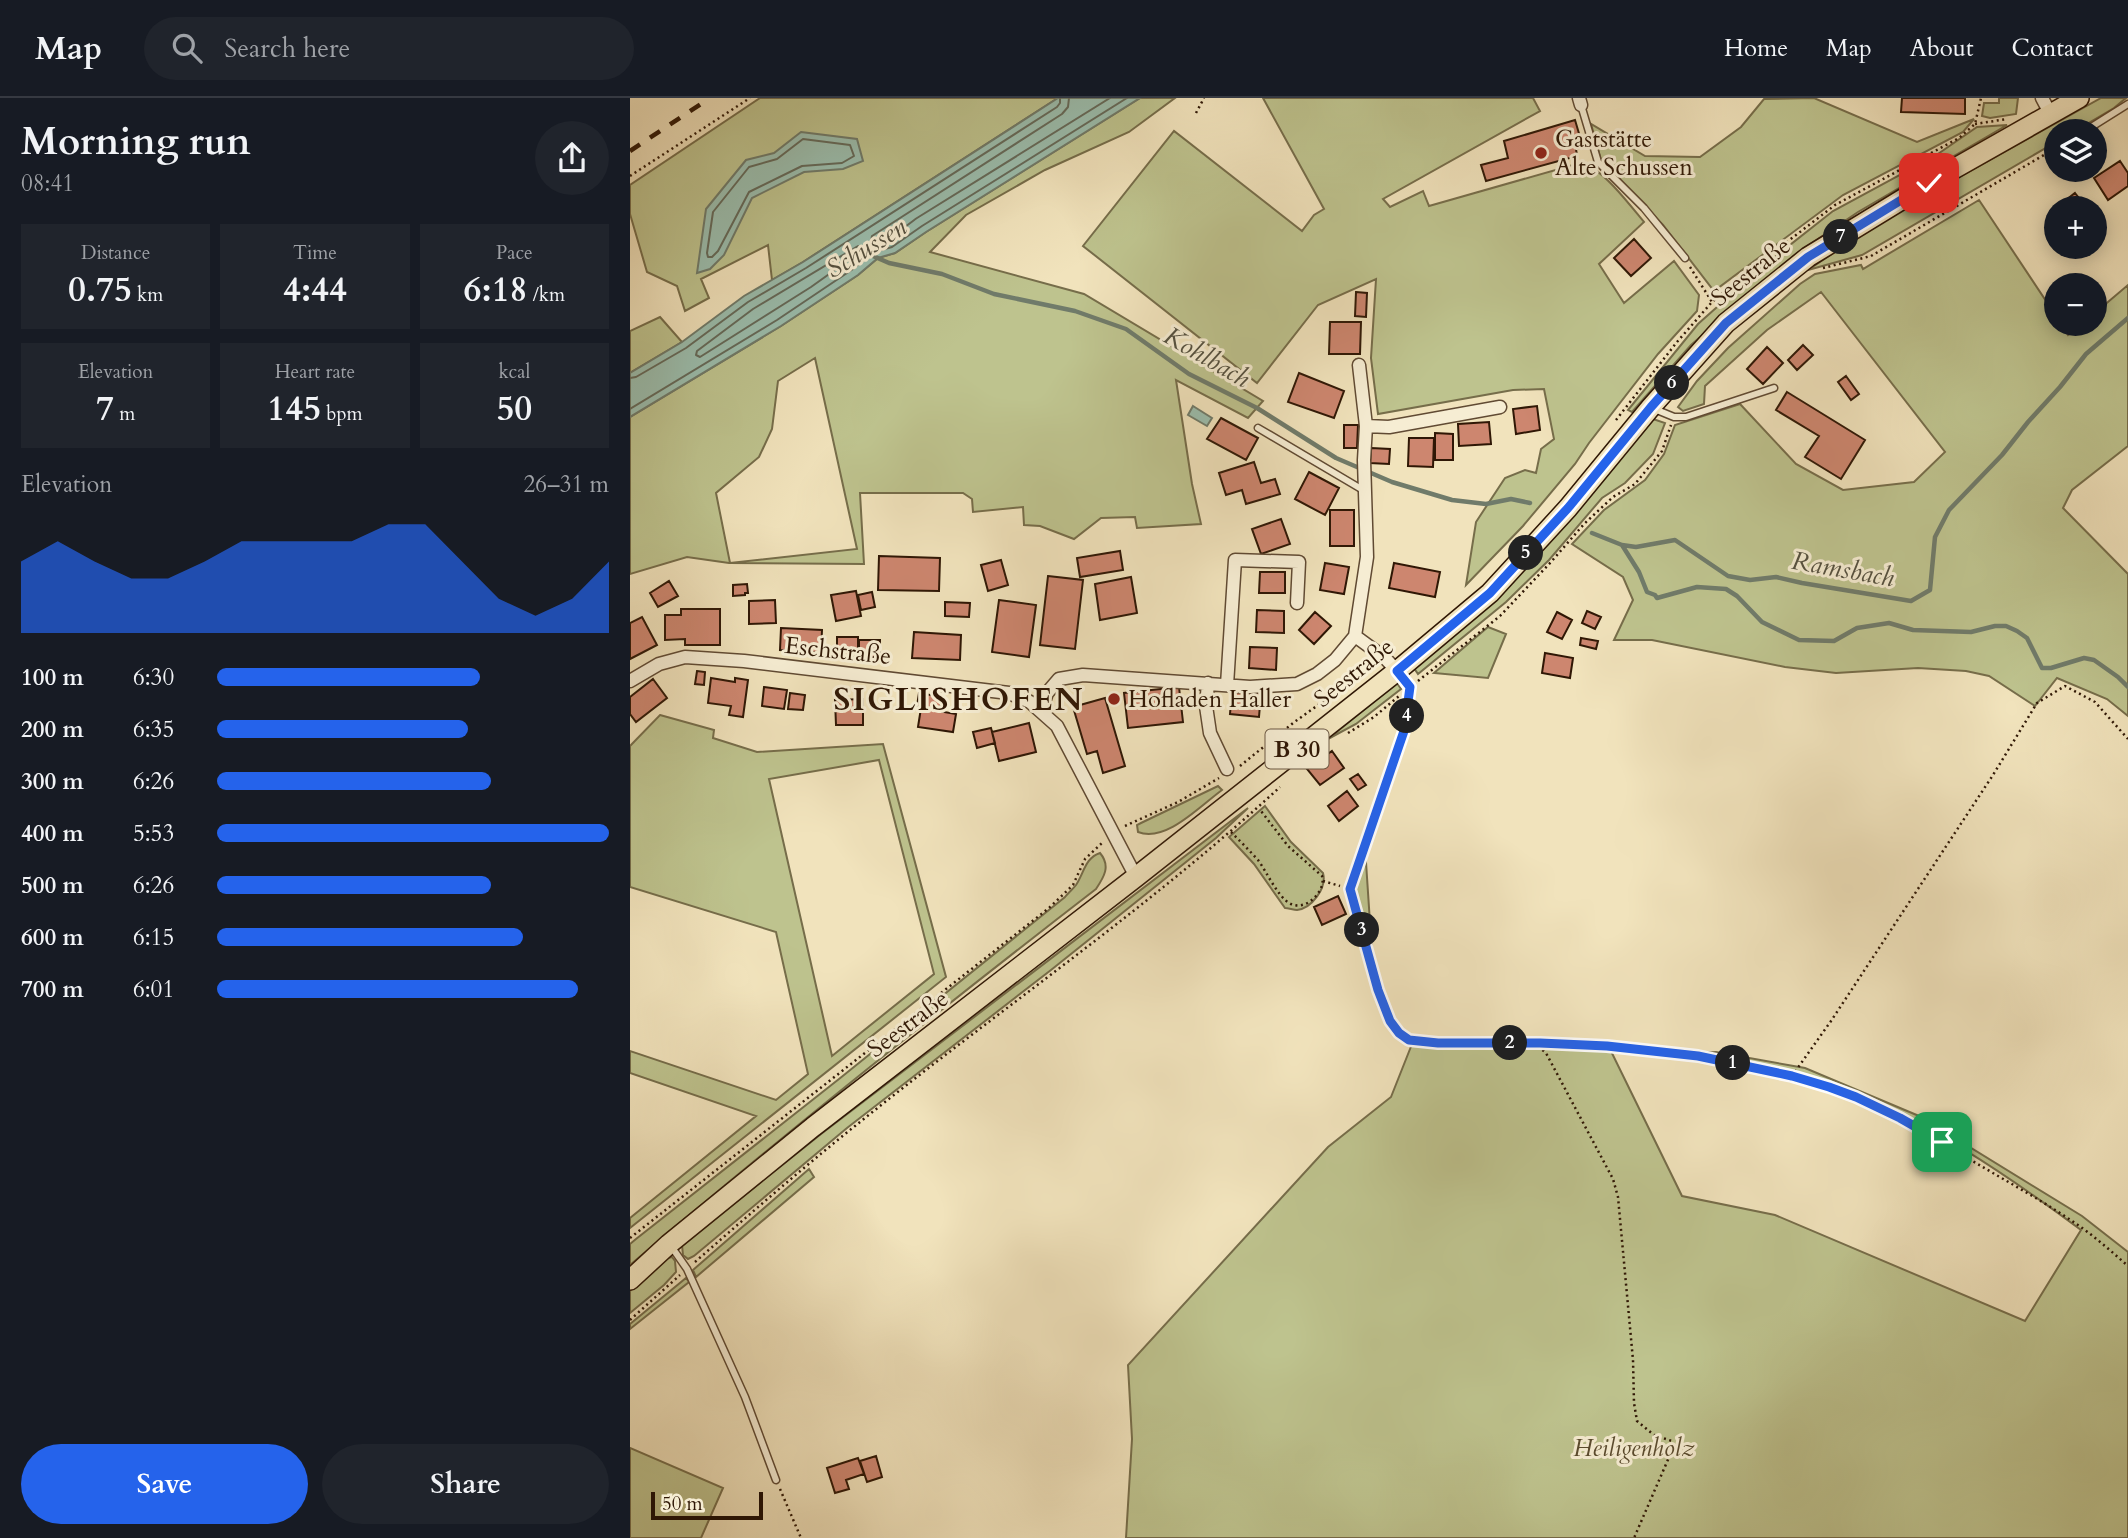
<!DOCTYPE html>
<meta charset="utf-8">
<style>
:root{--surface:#171b24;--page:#20242c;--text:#f1f3f6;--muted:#9ea1a6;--line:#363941;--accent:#2563eb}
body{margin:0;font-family:Cardo,serif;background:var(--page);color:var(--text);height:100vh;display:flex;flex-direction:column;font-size:26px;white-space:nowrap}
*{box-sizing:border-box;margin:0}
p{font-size:23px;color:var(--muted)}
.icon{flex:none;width:38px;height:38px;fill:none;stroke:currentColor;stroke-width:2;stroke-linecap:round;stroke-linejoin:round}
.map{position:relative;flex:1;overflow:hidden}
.side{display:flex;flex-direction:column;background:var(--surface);width:630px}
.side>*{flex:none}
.buttons{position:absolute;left:1414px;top:21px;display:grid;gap:14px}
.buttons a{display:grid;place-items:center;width:63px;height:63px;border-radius:50%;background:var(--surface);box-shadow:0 4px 18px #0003;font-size:35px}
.scale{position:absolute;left:21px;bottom:18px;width:112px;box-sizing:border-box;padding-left:7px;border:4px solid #2f1705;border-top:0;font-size:19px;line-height:24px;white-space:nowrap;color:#2f1705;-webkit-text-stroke:5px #f6edd3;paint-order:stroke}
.pin{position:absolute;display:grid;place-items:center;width:60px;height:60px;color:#fff;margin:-30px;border-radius:14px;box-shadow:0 4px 10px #0006}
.km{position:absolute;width:35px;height:35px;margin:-18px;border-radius:50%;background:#222;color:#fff;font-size:19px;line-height:35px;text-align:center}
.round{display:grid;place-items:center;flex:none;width:74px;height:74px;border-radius:37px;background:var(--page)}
.summary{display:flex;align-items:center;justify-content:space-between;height:119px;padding:0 21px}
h1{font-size:38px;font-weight:600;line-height:52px}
.stats{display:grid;grid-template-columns:repeat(3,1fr);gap:10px;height:119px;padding:7px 21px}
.stats div{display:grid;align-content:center;border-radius:0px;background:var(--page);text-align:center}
.stats b{font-size:35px;font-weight:600}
.stats small{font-size:19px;font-weight:400}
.stats p{font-size:19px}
.chart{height:196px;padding:14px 21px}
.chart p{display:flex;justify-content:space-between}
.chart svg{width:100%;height:126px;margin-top:7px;fill:var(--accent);opacity:.7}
.primary-button{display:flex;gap:14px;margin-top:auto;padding:14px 21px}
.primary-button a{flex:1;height:80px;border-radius:42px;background:var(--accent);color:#fff;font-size:28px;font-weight:600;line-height:80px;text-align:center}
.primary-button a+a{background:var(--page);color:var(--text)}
ul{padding:0 21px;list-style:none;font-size:23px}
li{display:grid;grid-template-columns:112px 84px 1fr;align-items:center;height:52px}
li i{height:18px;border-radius:9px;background:var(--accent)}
header{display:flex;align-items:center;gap:42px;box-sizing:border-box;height:98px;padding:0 35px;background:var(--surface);border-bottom:2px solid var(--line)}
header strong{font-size:33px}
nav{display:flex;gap:38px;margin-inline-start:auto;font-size:24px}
.search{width:490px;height:63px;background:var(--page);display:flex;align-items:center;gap:18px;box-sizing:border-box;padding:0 24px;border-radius:38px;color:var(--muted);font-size:26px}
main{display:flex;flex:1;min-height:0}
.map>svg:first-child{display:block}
.green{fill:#bec38e;stroke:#766d4a;stroke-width:2;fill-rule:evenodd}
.water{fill:#9bbeae;stroke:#707b6a;stroke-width:2}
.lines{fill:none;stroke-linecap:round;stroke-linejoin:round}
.shore{stroke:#656a5a;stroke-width:2}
.stream{stroke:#707b6a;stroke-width:4.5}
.building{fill:#cd866f;stroke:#2f1705;stroke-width:2}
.service-casing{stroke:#604a33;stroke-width:9}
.minor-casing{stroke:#604a33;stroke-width:15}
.primary-casing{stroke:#2f1705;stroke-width:22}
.path{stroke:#2f1705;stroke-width:2.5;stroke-dasharray:2 3.5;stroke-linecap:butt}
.service{stroke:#f6edd3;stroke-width:6}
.minor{stroke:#f6edd3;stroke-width:12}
.primary{stroke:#f1e3bc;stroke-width:19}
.rail{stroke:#2f1705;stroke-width:4.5;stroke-dasharray:12 12;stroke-linecap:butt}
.route-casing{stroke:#fff;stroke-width:14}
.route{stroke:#2563eb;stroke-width:9}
.poi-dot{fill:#8f2418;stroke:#f6edd3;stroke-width:2.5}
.labels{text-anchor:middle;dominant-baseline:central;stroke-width:6;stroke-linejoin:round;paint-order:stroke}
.shield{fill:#f6edd3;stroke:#6b5743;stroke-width:2}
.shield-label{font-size:23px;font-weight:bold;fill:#2f1705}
.poi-label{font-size:24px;fill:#2f1705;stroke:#f6edd3;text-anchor:start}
.street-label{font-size:24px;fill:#2f1705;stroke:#f6edd3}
.park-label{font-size:24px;font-style:italic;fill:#5a4b2e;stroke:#f6edd3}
.water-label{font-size:26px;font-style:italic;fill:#555140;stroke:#f6edd3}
.district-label{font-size:32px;font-weight:bold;letter-spacing:2px;fill:#2f1705;stroke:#f6edd3}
</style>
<header>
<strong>Map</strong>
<div class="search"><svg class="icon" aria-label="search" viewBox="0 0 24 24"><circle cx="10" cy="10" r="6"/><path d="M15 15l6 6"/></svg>Search here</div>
<nav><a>Home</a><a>Map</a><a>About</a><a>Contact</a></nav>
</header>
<main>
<section class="side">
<div class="summary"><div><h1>Morning run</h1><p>08:41</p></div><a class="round"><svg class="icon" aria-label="share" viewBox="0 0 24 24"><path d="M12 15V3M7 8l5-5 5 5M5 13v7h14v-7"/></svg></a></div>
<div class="stats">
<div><p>Distance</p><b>0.75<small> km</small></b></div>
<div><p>Time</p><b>4:44</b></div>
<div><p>Pace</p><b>6:18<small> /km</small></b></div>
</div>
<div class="stats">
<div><p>Elevation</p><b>7<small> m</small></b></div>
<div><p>Heart rate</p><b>145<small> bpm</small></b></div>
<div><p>kcal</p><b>50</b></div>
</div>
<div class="chart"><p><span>Elevation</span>26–31 m</p>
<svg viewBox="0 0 160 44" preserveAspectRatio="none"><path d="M0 44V19L10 12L20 19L30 25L40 25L50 19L60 12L70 12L80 12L90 12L100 6L110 6L120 19L130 32L140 38L150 32L160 19V44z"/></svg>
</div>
<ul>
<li><b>100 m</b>6:30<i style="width:67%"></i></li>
<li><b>200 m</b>6:35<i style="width:64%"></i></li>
<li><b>300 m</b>6:26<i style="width:70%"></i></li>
<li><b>400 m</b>5:53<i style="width:100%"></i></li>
<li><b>500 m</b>6:26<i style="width:70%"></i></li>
<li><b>600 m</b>6:15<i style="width:78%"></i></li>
<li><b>700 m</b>6:01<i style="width:92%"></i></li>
</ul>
<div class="primary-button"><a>Save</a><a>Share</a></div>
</section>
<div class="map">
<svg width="1498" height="1440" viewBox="0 0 1498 1440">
<rect width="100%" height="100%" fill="#f1e3bc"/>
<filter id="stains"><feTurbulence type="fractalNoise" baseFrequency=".00286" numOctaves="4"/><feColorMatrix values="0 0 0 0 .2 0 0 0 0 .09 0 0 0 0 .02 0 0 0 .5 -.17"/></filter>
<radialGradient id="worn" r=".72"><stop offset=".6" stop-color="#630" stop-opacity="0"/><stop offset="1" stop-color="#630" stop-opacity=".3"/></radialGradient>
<path class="green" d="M130 0H428L173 164 142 182 138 147 71 181 79 200 55 213 47 188 17 174 0 116V87Z
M510 0H545L499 34 415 72 336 117 300 154 454 196 633 303 618 320 546 282 562 386 571 426 507 430 505 419 471 420 444 441 410 428 394 427 393 409 343 414 342 401 333 395H230L234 466 99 465 57 459 0 476V319L151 228 228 177 248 160 265 155 296 134ZM185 260 227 451 100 465 86 395 129 359 142 331 148 283Z
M633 0H903L910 13 753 101 760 109 793 93 799 108 943 67C948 68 955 67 959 69 975 74 1003 111 1014 124L969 166 994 205 1044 163 1069 197 1067 213 1028 256 959 345 945 366 893 428 836 487 846 424 875 380 895 372 906 375 911 351 924 341 914 291 883 292 748 316 741 260 746 181 688 207 627 285 453 148 544 33 672 133 684 117 694 111Z
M1184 0 1287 44 1344 21 1333 34 1213 97 1084 193 1033 127 971 62 961 26 1015 58 1070 59 1111 29 1134 1Z
M1369 0H1388L1386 16 1360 20 1352 18 1354 5H1369Z
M1471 0H1496L1484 10 1445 33H1426V44L1232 157 1178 172 1254 121Z
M1377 27 1228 114 1167 155 1061 247 1002 314 998 312 1068 226 1132 169 1203 113 1305 58 1347 29Z
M1349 102 1426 218V226H1431L1438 237 1452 226H1465V215L1498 187V348L1442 392 1433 410 1498 476V618L1477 601 1427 580 1405 608 1359 578 1336 573 1288 570 1206 575 1155 569 1022 542H984L1003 502 993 479 942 446 974 412 1015 382 1034 356 1045 327 1110 306 1166 366 1213 392 1284 384 1315 354 1191 194 1137 232 1075 288 1074 306 1053 313 1048 309 1067 283 1098 250 1170 186 1185 176 1231 167 1233 171Z
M30 219 52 244 0 275V233Z
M1023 321 1035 325 1023 356 995 385 972 400 919 462 876 504 788 576 784 570Z
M858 529 876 536 858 580 804 575Z
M767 585 771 591 726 626 698 641Z
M30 617 84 632 83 640 127 654 253 646 316 879 0 1130V1120L126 1018 0 975V953L146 1002 178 976 146 834 0 789V648ZM249 662 304 876 202 958 139 681Z
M588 688 592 692C570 708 536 745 508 734L507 727 511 725Z
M635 708 661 744 693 775C697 790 682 810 667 812 664 812 658 810 655 810L624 766 599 739Z
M618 710 586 740 421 872 217 1030 64 1158 58 1161 53 1157 52 1147 191 1036Z
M735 749 742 855 734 835 724 790Z
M470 755C481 768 474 779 466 791 308 913 152 1038 0 1167V1146L6 1141 209 981 435 799C438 795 443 791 446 787 454 775 455 760 470 755Z
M784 941 807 943 905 941 977 945 1052 1098 1145 1117 1395 1223 1451 1132C1376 1076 1295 1021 1206 988 1163 972 1116 965 1071 955L1086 954 1175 970 1289 1018 1452 1118 1498 1154V1440H496L502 1341 498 1267 698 1049 761 999Z
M179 1071 184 1079 66 1179 63 1172Z
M42 1159 45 1163 46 1174 34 1187 0 1215V1193L38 1160Z
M56 1180 59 1184 0 1231V1226Z
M0 1350 93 1390 71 1440H0Z"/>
<path class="water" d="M428 0H510L296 134 265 155 248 160 228 177 151 228 0 319V275L52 244 114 198 173 164Z
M171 34 227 41 233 63 213 71 174 74 122 100 94 157 80 171 67 175 76 111 116 62 144 55Z
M563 308 582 320 577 328 558 317Z"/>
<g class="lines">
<path class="shore" d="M439 0 438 9 432 16 242 138 241 143C257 146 274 129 287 120L480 0
M173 41 220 47 224 58 212 65 172 68 119 94 88 153 82 159H78L77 155 83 114 119 69 147 61Z
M228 148 231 151 230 154 181 189 70 259 66 257 67 253 123 211Z
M0 280 6 279 56 250 118 204 176 170 427 9 430 5V0
M0 311 147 222 223 171 244 154 262 149 292 128 497 0"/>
<path class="stream" d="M243 158 259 165 312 176 364 196 445 213 496 231 559 276 627 310 706 360 762 384 822 402 856 406 881 401 900 405
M962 435 992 447 1009 474 1017 494 1025 497 1027 500 1067 489 1096 491 1107 498 1132 524 1169 542 1204 543 1227 530 1259 525 1283 532 1341 534 1365 528H1376L1387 533 1397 540 1412 570H1421L1454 560 1464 562 1488 579 1498 589
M992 447 1006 449 1045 442 1098 478 1120 482 1146 479 1172 485 1281 503 1300 492 1305 439 1319 412 1372 357 1398 324 1430 289 1456 256 1498 220"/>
</g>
<path class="building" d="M1272 0H1335V16L1271 14Z
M945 22 953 49 946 51 947 58 856 83 851 67 878 60 874 43Z
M1490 63 1498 75V88L1478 102 1464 80Z
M1445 95 1457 110H1429L1427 109Z
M1004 141 1021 160 1001 178 984 160Z
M726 194 737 195 736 219 725 218Z
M700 224H731L730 256H699Z
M1173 247 1183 257 1167 272 1158 262Z
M1137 249 1153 265 1133 286 1117 271Z
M669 275 714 293 704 320 658 304Z
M1216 278 1229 296 1221 302 1208 284Z
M1157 294 1235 342 1211 381 1175 359 1189 338 1146 312Z
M907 308 910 332 886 336 883 311Z
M591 320 628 340 616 362 577 341Z
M859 324 861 346 829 348 828 326Z
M714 327H728L727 350H714Z
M805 335 823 336V362H805Z
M779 340H804L803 369 778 368Z
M741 350 760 351 759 366 740 365Z
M624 364 631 385 645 381 650 396 616 406 612 392 596 397 589 375Z
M679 374 709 390 695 417 665 401Z
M700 412H724V448H700Z
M651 421 660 446 631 456 622 431Z
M490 453 493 472 450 479 447 460Z
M249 458 310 460 309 493 248 492Z
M371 462 378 487 358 493 351 467Z
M695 465 719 469 714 496 690 492Z
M764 465 810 474 805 499 759 490Z
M630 474H655V495H629Z
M418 478 453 482 445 551 410 547Z
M501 479 507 515 470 522 465 486Z
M39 483 48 498 28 509 20 495Z
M117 486 118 495H115V497L103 498V487Z
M226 493 231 518 206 523 201 497Z
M242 494 245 509 231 512 228 497Z
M145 502 146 525 119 526V503Z
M369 502 406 507 399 559 362 554Z
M315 504 340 505 339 519 315 518Z
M51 511H90V547H55V541L35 542V517H51Z
M627 512 654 513V535L626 534Z
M957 513 971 519 965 531 952 525Z
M685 514 701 528 684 546 669 532Z
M927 514 942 522 932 541 917 534Z
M12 519 27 547 0 561V525Z
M151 530 192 532 191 555 150 552Z
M284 534 331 537 330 562 282 560Z
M207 539H228V559H207Z
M951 540 968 543 966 551 950 547Z
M229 542H250V559H229Z
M620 549 647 550 646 572 619 570Z
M915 555 943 560 940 580 912 575Z
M67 573 75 574 74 587 65 586Z
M81 580 105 584V580L118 582 113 619 99 617 101 608 78 605Z
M23 581 37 600 6 624 0 616V599Z
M134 589 157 592 154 611 132 608Z
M549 589 553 624 498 630 494 595Z
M602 592 631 595 629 619 600 616Z
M160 595 175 597 173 612 158 611Z
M289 595 312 599 310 612 287 608Z
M475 600 495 668 473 675 467 653 457 656 443 609Z
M233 601V627H206L205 602Z
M291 610 326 616 323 634 288 629Z
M399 625 406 654 369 663 362 634Z
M361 630 365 645 347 650 343 634Z
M702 653 714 670 690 687 677 671Z
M728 676 736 687 728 692 720 681Z
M717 693 728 708 709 723 698 708Z
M708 798 716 816 692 827 684 809Z
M246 1358 252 1379 237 1384 230 1363Z
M228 1360 234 1376 216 1382 219 1391 205 1395 197 1370Z"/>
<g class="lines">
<g class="service-casing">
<path id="service" d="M951 7 968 64 1014 110 1055 160
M1455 33 1498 6
M1022 310 1044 319H1056L1144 290
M628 330 733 392
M720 791 774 633 780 589 768 574
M41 1148 57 1171 115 1299 146 1382"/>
</g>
<g class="minor-casing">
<path id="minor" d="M949 0 951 7
M1412 0 1421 17
M736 328 759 329 870 309
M725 538 737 459 734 362 736 328 729 267
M725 538 755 560 767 573
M0 583 29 566 55 559 114 563 379 595 400 604 427 628 506 779
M578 585 576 608 580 635 597 671
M597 587 605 462 669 464 667 505
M411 613 417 595 429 581 453 577 620 589 667 586 687 576 705 562 725 538"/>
</g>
<g class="primary-casing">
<path id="primary" d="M0 1182 39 1146 183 1029 506 779 767 573 860 495 938 410 1021 309 1096 225 1178 159 1299 85 1449 0"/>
</g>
<path class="path" d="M566 15 574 0
M1345 26 1377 21
M0 78 120 0
M1060 169 1082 204
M1193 170 1241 158 1426 50
M986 322 1047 244 1082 204 1105 184 1205 107 1329 40 1345 26 1351 0
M788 583 870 518 921 464 954 426 983 399 1005 386 1032 353 1041 327
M718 635 744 619 769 598
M610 668 663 625 744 567
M495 728 548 704 589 680
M601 734C610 743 619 752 628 762 637 774 648 800 661 806 671 810 680 805 686 798 691 792 694 785 692 778L658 748 631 713
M693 783 710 788
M723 801C731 831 750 928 777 941 793 948 833 945 851 945 893 945 935 945 977 948 1052 953 1129 965 1200 989 1249 1005 1293 1033 1336 1059 1372 1081 1410 1101 1445 1125 1463 1137 1481 1153 1498 1168
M904 945 916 955 983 1081 988 1099 1003 1262 1004 1305 1007 1323 1024 1337 1042 1343 1040 1357 1004 1440
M1162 978 1201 923 1363 677 1407 605 1435 588 1465 604 1498 641
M0 1140 419 810 443 787 455 761 473 744
M65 1164C121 1115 177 1066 235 1020 373 909 520 809 650 689
M0 1222 50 1177
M150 1391 171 1440"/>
<use href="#service" class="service"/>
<use href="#minor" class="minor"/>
<use href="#primary" class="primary"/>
<path class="rail" d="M0 53 80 0"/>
</g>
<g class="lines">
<g class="route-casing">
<path id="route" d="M1299 85 1178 159 1096 225 1021 309 938 410 860 495 767 573 780 589 774 633 720 791 748 892 760 923 769 935 779 942 808 945H910L977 948 1068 958 1162 978 1199 989 1226 999 1270 1020 1312 1044"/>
</g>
<use href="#route" class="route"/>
</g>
<g class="poi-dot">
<circle cx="911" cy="55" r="7"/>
<circle cx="484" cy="601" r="7"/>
</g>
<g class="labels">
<rect class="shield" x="635.5" y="631.5" width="63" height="39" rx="5"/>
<g class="shield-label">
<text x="667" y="651">B 30</text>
</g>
<g class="poi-label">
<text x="925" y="41">Gaststätte<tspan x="925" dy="28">Alte Schussen</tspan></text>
<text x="498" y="601">Hofladen Haller</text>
</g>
<g class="street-label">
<text transform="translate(1121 174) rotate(-39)">Seestraße</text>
<text transform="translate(208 553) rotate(6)">Eschstraße</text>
<text transform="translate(724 575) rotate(-39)">Seestraße</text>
<text transform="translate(278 926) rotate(-37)">Seestraße</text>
</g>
<g class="park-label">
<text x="1004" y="1350">Heiligenholz</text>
</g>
<g class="water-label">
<text transform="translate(236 150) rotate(-32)">Schussen</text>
<text transform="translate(577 259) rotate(30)">Kohlbach</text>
<text transform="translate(1213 471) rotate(10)">Ramsbach</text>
</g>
<g class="district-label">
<text x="329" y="602">SIGLISHOFEN</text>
</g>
</g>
<rect width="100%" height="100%" filter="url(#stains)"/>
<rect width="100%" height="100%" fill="url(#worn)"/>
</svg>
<div class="buttons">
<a><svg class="icon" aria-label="layers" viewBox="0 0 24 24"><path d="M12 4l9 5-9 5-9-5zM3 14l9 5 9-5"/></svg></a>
<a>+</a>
<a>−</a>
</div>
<div class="scale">50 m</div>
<div class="pin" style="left:1312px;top:1044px;background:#1e9e55"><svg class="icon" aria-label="arrive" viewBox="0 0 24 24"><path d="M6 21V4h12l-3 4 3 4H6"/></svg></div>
<div class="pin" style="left:1299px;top:85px;background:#d93025"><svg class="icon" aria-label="check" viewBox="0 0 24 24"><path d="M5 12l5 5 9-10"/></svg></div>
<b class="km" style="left:1103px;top:965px">1</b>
<b class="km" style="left:880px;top:945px">2</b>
<b class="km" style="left:732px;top:832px">3</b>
<b class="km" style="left:777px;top:618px">4</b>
<b class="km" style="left:896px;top:455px">5</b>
<b class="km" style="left:1042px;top:285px">6</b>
<b class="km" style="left:1211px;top:139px">7</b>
</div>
</main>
